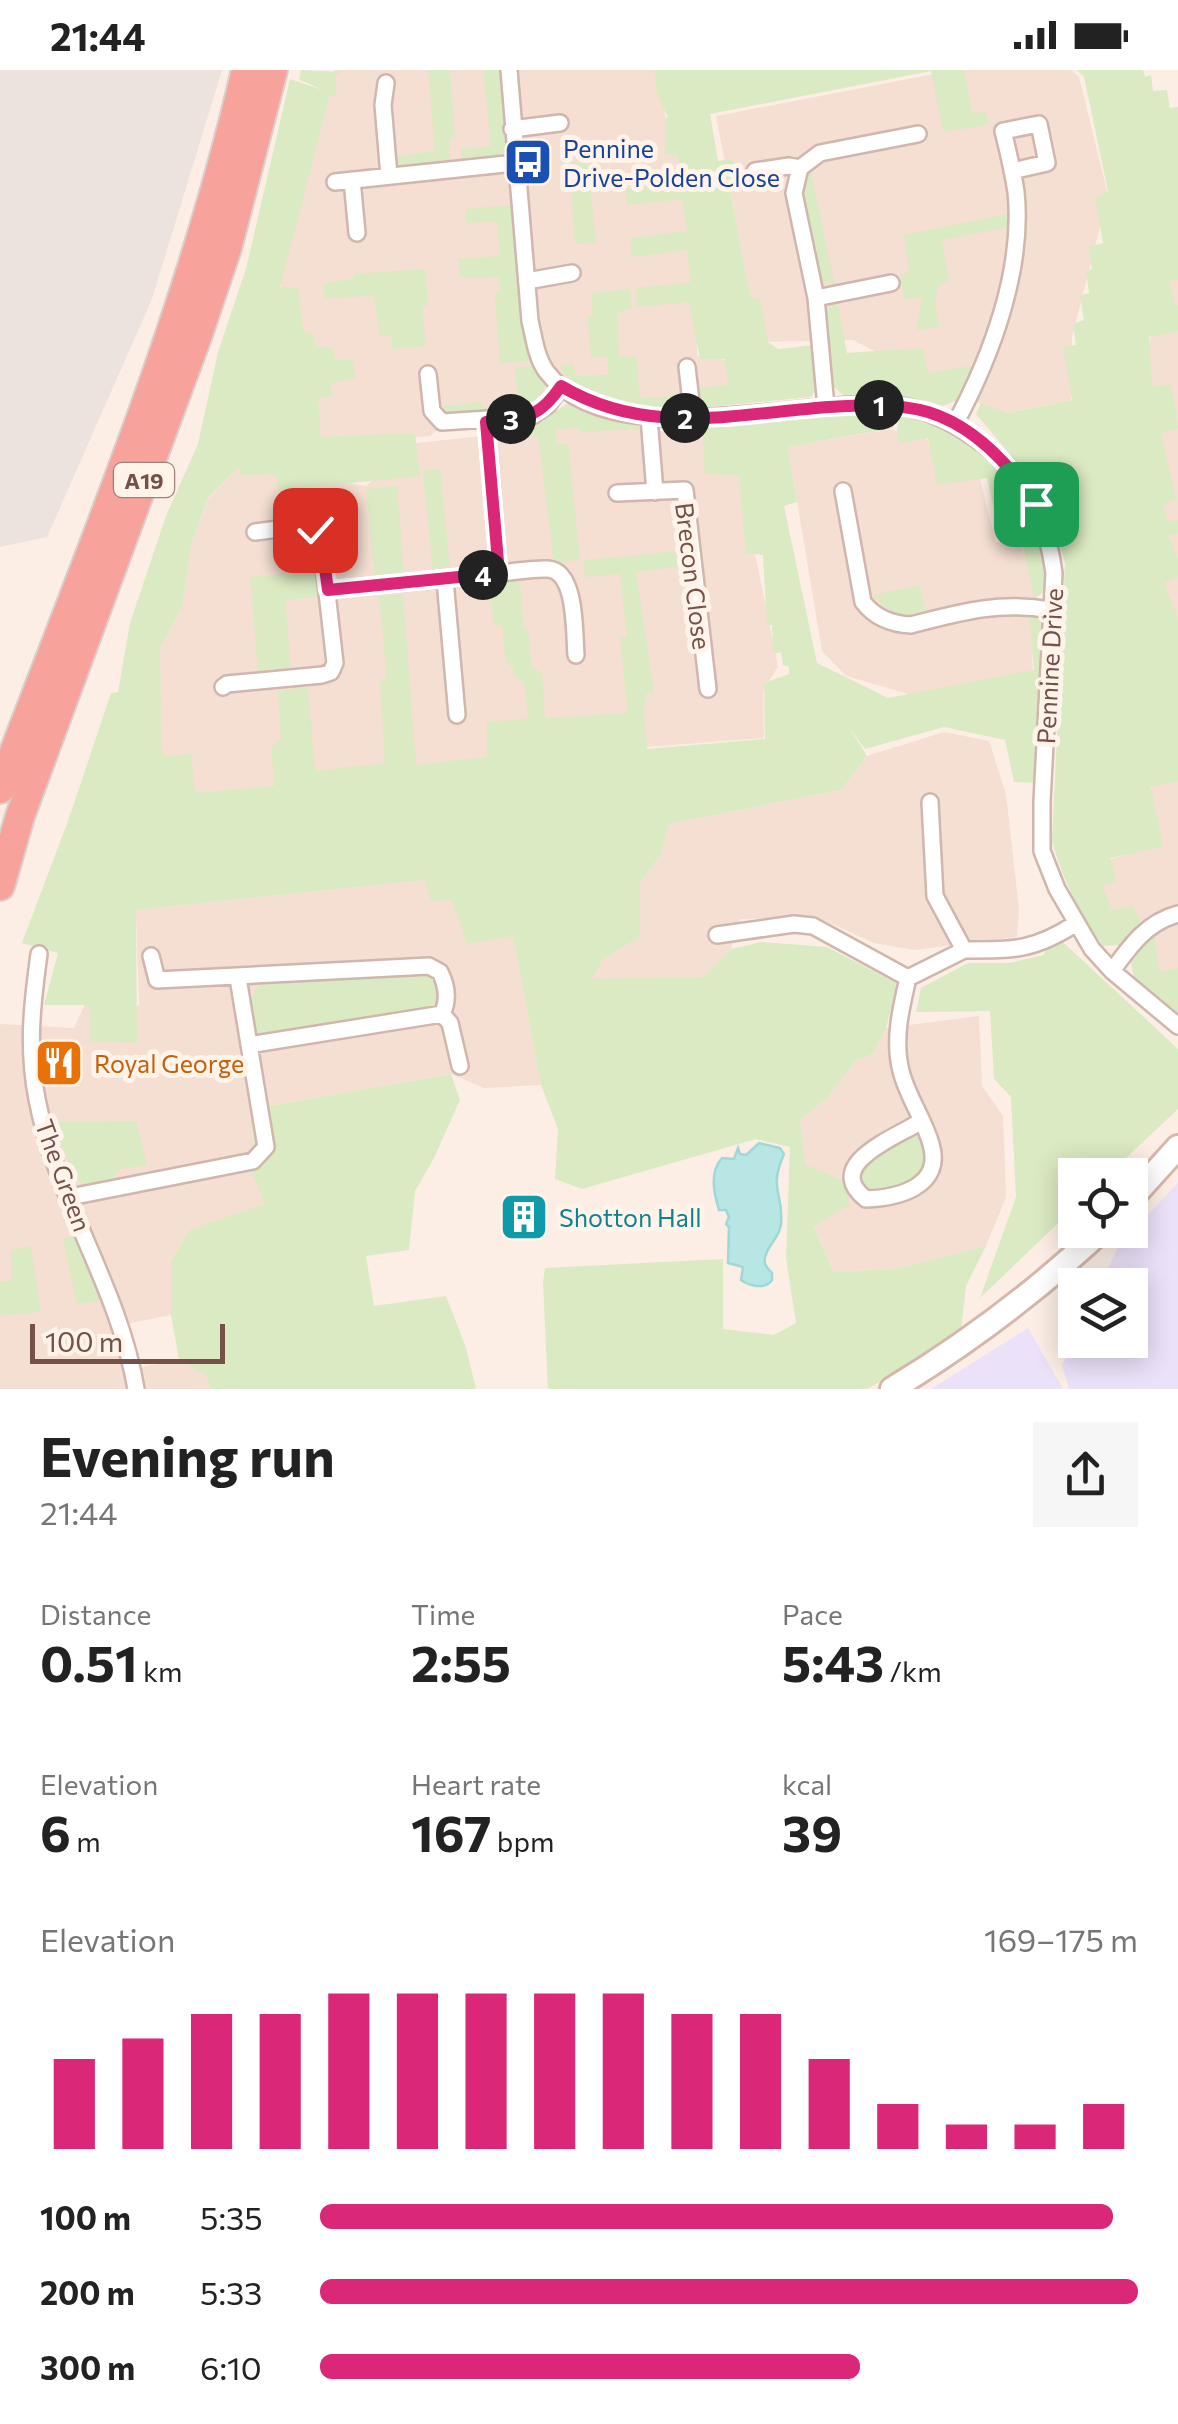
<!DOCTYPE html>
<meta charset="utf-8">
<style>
:root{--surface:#fff;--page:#f6f6f6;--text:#222;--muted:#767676;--accent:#db2777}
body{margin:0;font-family:Commissioner,sans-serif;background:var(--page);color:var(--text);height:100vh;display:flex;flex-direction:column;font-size:38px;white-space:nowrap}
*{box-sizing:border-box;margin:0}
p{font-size:32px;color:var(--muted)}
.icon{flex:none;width:55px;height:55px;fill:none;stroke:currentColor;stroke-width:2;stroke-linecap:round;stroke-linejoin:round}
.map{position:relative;height:1319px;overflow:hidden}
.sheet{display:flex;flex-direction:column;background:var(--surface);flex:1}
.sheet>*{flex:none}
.buttons{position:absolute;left:1058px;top:1088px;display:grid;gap:20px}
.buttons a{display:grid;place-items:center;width:90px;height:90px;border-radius:0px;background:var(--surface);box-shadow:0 5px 25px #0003;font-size:50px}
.scale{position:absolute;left:30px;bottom:25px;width:195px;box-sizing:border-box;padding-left:10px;border:5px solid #755149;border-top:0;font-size:28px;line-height:35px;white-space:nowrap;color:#755149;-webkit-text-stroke:8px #fff3ea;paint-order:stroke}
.pin{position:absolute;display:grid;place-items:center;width:85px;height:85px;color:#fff;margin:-42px;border-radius:20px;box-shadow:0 5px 15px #0006}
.km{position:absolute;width:50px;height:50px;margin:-25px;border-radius:50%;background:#222;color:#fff;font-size:28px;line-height:50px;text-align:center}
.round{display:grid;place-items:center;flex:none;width:105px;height:105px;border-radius:0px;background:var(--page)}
.head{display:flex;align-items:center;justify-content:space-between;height:170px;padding:0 40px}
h1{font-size:55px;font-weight:700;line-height:75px}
.stats{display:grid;grid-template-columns:repeat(3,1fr);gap:15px;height:170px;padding:10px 40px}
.stats div{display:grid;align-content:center}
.stats b{font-size:50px;font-weight:700}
.stats small{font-size:28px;font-weight:400}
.stats p{font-size:28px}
.chart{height:280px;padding:20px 40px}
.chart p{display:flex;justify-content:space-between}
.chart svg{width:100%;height:180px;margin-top:10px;stroke:var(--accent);stroke-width:6}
ul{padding:0 40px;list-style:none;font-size:32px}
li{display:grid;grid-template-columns:160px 120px 1fr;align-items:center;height:75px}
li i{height:25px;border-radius:12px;background:var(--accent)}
.status{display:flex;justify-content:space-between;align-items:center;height:70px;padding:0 50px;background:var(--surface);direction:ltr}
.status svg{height:28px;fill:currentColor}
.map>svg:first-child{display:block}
.residential{fill:#f4dfd2}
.industrial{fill:#ece2de}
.education{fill:#ebe1f9}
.green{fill:#daeac2}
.water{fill:#b8e6e4;stroke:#9fd8d6;stroke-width:2.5}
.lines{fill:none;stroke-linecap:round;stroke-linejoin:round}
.street-casing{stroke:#d0b6ad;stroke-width:20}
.secondary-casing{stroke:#d6b7ac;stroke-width:28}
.highway-casing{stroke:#d8cecc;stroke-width:32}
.street{stroke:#fff;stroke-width:15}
.secondary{stroke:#fff;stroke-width:22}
.highway{stroke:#f7a29b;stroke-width:28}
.route-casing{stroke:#fff;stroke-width:20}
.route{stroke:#db2777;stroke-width:12}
.labels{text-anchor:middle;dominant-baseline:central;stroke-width:10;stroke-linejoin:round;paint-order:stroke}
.shield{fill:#fff3ea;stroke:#9e8279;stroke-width:2.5}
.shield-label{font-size:22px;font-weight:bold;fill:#755149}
.transit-label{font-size:25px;fill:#164399;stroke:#fff3ea;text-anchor:start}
.street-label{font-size:25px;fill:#755149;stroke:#fff3ea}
.food-label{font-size:25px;fill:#c56008;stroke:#fff3ea;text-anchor:start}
.culture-label{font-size:25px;fill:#0d838f;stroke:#fff3ea;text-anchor:start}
</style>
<div class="status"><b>21:44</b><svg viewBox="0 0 49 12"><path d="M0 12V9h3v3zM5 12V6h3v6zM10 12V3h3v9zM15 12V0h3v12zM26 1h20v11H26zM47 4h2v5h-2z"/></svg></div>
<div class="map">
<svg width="1178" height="1319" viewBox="0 0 1178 1319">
<rect width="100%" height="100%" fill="#fceee4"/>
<path class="residential" d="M334 0H662L665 46 681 84 696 208 697 286 726 290 730 328 645 334 589 318 513 339 458 342 430 366 401 369 317 367 300 265 280 215Z
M955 0H1071L1079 7 1108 125 1072 267 1071 330 1001 344 853 270 759 272 716 46Z
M1178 191V549L1175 550 1163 514 1145 287 1165 218Z
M593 354 699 365 739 405 778 596 763 622 764 668 647 677 643 644 488 694 181 726 162 679 160 578 182 537 191 475 208 429 240 396 366 416 417 373Z
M890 359 927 369 938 398 975 389 996 473 1019 468 1035 516 1031 545 1033 611 912 625 846 606 822 581 788 377Z
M944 662 989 671 1006 724 1019 839 1017 867 914 880 874 873 817 847 740 849 731 879 703 907 591 910 603 889 640 867V813L661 784 669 754 841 720 867 686Z
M1178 679V904L1158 905 1095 843 1108 790 1153 776 1151 719Z
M425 810 452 830 513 866 541 1015 484 1018 451 1004 252 1039 253 1076 245 1086 266 1134 189 1160 171 1192V1245L115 1256 126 1300 179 1290 207 1305 211 1319H0V954L74 958 86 932 139 935 136 840Z
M979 946 982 1016 1003 1046 1006 1127 986 1176 896 1199 833 1202 814 1155 800 1050 828 1027 855 991 873 984 886 958Z"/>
<path class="industrial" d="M0 0H222L152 229 47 467 0 477Z"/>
<path class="education" d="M1178 1113V1319H1069L1062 1295 1075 1268 1130 1270V1215H1100L1119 1175Z
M1028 1258 1063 1319H931Z"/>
<path class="green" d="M301 0 341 2 336 5 335 26 330 24 280 217 298 218 303 261 313 264 315 276 332 278 335 290H354L355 308 331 313V326L318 328 321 367 415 363 420 406 279 420 276 404 241 405 240 396 208 428 191 475 182 537 160 578 162 679 165 686 191 684 195 723 275 716 271 678 281 668 278 621 308 617 315 701 385 693 380 612 387 608 379 526 403 525 416 695 487 687V652L528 649 524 612 515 607 513 597 506 593 502 556 493 554 490 512 520 511 524 561 528 560 532 597 542 603 545 648 628 643 620 568 627 566 620 504 585 507 584 490 680 481 682 496 636 502 654 623H646L644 643 647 679 765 669 764 613 789 604V597L783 595 781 582 773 584 772 555H767L763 485 746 483 739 405 705 404 702 357 859 340 897 341 893 358 788 377 797 432 784 436 817 593 888 628 1034 600 1029 545 1036 546 1045 555 1035 713 1014 712 1005 670 944 657 865 679 849 657 867 686 841 720 669 754 661 784 640 813V867L603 889 592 909 703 907 731 879 761 872 827 877 898 914 886 958 873 984 855 991 828 1027 800 1050 806 1095 846 1112 849 1135 814 1156 833 1202 896 1199 986 1176 966 1216 961 1261 963 1265 867 1319H548L543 1213 545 1198 723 1189V1259L774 1265 796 1253 786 1188 790 1077 756 1069 582 1119 555 1109 558 1059 541 1015 513 866 467 874 452 830 431 831 425 810 136 840 137 973 90 971 89 935H44L58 883 22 873 68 751 111 623 118 622 130 553 166 446 198 374 218 282 246 199 290 9 322 20 299 9Z
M428 0H450L455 66 449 68 450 94 399 95 396 87 435 81Z
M483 0H501L507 74 498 87 463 92 461 79 491 76Z
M655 0H964L972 43 986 42 988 55 943 62 931 1 710 44 718 91 733 89 736 107 728 110 751 229 760 228 768 272 778 279 814 275 816 319 811 327 708 337 700 331 699 318 728 315 725 289H700L689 232 637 237 636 218 691 212 687 180 632 187 630 168 687 161 682 129 627 135 626 119 681 111 678 85 665 84V48L668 47 657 25Z
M1077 0H1143L1145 7 1151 5 1153 21 1167 20 1170 38 1178 37V209L1169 211 1175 235H1178V261L1149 267 1152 316 1171 315 1178 358 1161 364 1176 429 1163 434 1167 452 1178 450V463L1168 466 1178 489V506L1164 513 1178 549V711L1151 717 1163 777 1110 788 1116 811 1102 816 1112 840 1133 836 1142 856 1121 875 1103 876C1078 843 1064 811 1052 772L1065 494C1047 421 1023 400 976 344L981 333 1007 343 1072 330 1063 277 1076 275 1073 254 1084 250 1080 226 1089 223 1086 201 1092 199 1089 177 1103 173 1095 128 1108 121 1084 7Z
M569 92 588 94 596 173 575 174Z
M810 97 835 216 820 209 800 118Z
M512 135 519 208 535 290 500 293 495 223 500 222 499 207 460 208 458 189 500 186 497 152 466 153 465 139Z
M1008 144 1009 157 942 170 949 211 940 213 935 227 939 257 916 260 922 228 904 229 900 205 909 202 904 165Z
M425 199 428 235 422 237 426 276 392 279V266H380L374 226 324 228V213L354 209 355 204Z
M630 219 632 238 617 242 619 287 636 286 640 328 665 327 686 320 688 330 676 340C635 339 589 333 561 300V295L574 294 575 306 609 305 607 287H591L587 246 593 244 591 223Z
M837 231 847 283 922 278 928 303 972 296 956 331 942 336 897 327H845L831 314 826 241Z
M537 295 546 310C545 319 544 326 537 332 523 343 458 349 444 340V336L482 332 484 338 519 334 515 298Z
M568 333 639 356 640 359 580 362 579 357 556 360 557 374H568L580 490 554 492 538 366 497 368 502 359 541 351Z
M901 343 930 349 953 359 1012 406 1046 471 1048 519 1034 529 1022 471 1002 473 987 408 937 415 928 368 899 373 897 359Z
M440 399 450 500 433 502 423 401Z
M397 416 404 505 375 509 366 419Z
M318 501 320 527 285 530 291 598 258 601 250 507Z
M920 515 926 545C902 549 888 543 873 525Z
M1051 861 1178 979V1039L1108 1105H1075V1137L980 1228 1016 1127 1011 1027 994 1009 990 941 916 942 921 918 968 893H1010L1044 885Z
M1155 866 1159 902 1178 898V943L1134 907 1130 890 1141 873Z
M427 901 438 906 442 918 437 938 263 965 256 959C252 939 245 922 267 912Z
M451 1004 460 1030 434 1088 415 1121 409 1180 366 1186 374 1236 446 1226 466 1278 476 1319H211L206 1305 179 1290 171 1245V1192L189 1160 265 1134 245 1086 253 1076 252 1039Z
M136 1051 147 1095 119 1099 113 1109 84 1114 76 1109 52 1052Z
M915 1063 927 1080C927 1117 896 1118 867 1122L860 1115 858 1098Z
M76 1165 101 1230 77 1234 63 1169Z
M31 1176 41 1242 0 1246V1211H11V1180Z"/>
<path class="water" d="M759 1073 780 1078 784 1084C768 1120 784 1123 781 1154 780 1166 771 1172 767 1182 762 1192 765 1196 772 1203V1210C765 1220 749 1216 741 1210L743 1197 728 1193 729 1157 726 1154 729 1147 726 1140H719C714 1123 709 1102 722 1088L734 1089 738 1078 740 1084 746 1085Z"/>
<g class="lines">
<g class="street-casing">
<path id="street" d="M509 0 530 251C534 267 536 287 546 301 611 389 807 324 901 336 933 341 957 355 983 374 1027 407 1047 450 1054 503L1042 731V781L1057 819 1092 879 1112 901 1178 956
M386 13 383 35 389 106
M512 59 560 53
M800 98 820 83 918 64
M755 101 789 96 800 98 794 123 816 228 826 337
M352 110 357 163
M335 112 515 93
M527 211 572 203
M816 228 891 213
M687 297 693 349
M428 304 432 341 442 352 532 346 548 335 561 316
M649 348 655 422
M486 351 499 503C515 502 533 498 548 499 577 501 574 563 576 585
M955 354C991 287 1024 200 1016 122 1013 102 1008 81 1003 61L1039 54 1047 93 1012 101
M843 421 863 532C875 548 891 554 911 555 961 542 1000 531 1051 540
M617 423 685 420 708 619
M445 510 457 645
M328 520 499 503
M223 617 227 614 322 605 331 602 335 593 321 470 315 460 302 456 255 462
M930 732 935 826 964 880C1013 880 1033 881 1075 854
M717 865 794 854 813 856 908 908 964 880
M39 884C32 935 27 978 37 1029 56 1130 119 1217 136 1319
M151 886 157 910 429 896 440 902C447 916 449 930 442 944L249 975
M1112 901C1130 876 1147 852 1178 844
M908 908C901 938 893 970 901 1001 907 1026 924 1049 931 1074 944 1117 897 1128 866 1129 822 1095 894 1068 920 1052
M442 944 450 953 460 996
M70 1127 253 1091 266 1077 238 908"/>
</g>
<g class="secondary-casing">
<path id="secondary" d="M1130 1130 1178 1077
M892 1319C968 1273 1037 1221 1102 1160"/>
</g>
<g class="highway-casing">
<path id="highway" d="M0 719C90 482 189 248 246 0
M0 816 20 746 197 267 227 178 273 0"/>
</g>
<use href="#street" class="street"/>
<use href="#secondary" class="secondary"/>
<use href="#highway" class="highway"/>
</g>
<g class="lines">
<g class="route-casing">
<path id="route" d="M315 460 321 470 328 520 499 503 486 352C524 347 538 350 561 316 647 367 734 344 829 337 862 335 896 333 928 342 974 356 1010 395 1036 434"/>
</g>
<use href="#route" class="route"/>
</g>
<defs>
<g id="bus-square" transform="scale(2.5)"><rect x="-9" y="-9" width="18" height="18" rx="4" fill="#1a4fb4" stroke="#fff3ea"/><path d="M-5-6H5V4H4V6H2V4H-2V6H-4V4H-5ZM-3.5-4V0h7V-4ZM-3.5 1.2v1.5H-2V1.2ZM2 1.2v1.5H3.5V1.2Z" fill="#fff"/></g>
<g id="restaurant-square" transform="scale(2.5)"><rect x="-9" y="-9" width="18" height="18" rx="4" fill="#e8710a" stroke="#fff3ea"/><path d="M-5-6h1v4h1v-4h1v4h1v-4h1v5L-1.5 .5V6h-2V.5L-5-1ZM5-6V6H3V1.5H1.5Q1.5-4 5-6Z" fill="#fff"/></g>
<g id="building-square" transform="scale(2.5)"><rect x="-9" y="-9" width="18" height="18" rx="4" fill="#0f9aa8" stroke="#fff3ea"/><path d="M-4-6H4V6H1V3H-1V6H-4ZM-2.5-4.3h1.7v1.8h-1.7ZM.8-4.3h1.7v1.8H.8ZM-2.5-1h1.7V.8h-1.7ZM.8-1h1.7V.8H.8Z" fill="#fff"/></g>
</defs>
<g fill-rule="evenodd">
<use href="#bus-square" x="528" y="92"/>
<use href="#restaurant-square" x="59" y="993"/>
<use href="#building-square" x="524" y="1147"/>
</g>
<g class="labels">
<rect class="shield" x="114" y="393" width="60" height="34" rx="8"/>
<g class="shield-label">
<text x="144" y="410">A19</text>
</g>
<g class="transit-label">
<text x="563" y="78">Pennine<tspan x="563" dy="29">Drive-Polden Close</tspan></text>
</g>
<g class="street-label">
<text transform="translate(694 506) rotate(83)">Brecon Close</text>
<text transform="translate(1049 596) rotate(-87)">Pennine Drive</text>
<text transform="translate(64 1105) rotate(70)">The Green</text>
</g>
<g class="food-label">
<text x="94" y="993">Royal George</text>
</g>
<g class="culture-label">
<text x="559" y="1147">Shotton Hall</text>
</g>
</g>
</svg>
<div class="buttons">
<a><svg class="icon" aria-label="locate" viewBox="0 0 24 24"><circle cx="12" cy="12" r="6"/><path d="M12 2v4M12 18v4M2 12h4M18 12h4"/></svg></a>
<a><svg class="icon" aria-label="layers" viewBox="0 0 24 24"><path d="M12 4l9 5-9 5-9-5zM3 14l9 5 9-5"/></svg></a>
</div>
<div class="scale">100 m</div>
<div class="pin" style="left:1036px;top:434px;background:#1e9e55"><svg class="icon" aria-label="arrive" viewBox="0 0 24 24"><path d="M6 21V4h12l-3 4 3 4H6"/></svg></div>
<div class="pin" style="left:315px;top:460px;background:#d93025"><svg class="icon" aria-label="check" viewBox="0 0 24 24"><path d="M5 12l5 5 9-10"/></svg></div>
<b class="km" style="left:879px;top:335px">1</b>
<b class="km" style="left:685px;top:348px">2</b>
<b class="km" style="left:511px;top:349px">3</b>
<b class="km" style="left:483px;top:505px">4</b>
</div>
<section class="sheet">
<div class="head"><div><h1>Evening run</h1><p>21:44</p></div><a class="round"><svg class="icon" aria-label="share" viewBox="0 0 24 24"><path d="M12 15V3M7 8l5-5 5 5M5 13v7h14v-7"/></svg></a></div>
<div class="stats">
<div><p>Distance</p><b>0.51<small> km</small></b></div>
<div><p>Time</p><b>2:55</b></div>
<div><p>Pace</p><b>5:43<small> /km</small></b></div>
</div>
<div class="stats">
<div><p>Elevation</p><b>6<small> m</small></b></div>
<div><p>Heart rate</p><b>167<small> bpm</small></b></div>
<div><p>kcal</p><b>39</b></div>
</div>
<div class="chart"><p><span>Elevation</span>169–175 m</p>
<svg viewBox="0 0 160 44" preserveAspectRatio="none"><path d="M5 44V22M15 44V17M25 44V11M35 44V11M45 44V6M55 44V6M65 44V6M75 44V6M85 44V6M95 44V11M105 44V11M115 44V22M125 44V33M135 44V38M145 44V38M155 44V33"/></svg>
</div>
<ul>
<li><b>100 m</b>5:35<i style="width:97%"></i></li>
<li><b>200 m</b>5:33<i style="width:100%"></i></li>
<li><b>300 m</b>6:10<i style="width:66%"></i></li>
</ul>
</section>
